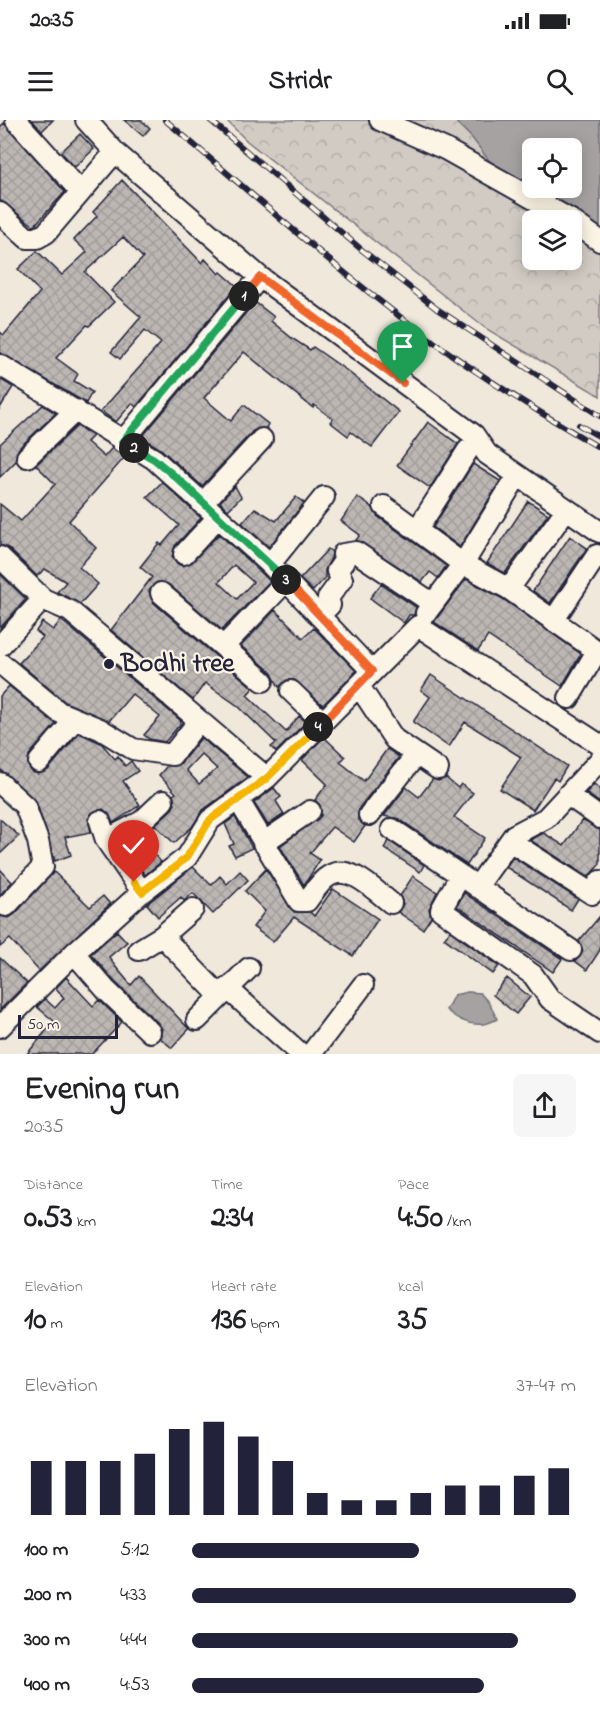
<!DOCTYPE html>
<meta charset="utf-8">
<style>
:root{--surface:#fff;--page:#f6f6f6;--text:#202124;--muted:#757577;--accent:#22223b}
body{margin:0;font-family:"Indie Flower",sans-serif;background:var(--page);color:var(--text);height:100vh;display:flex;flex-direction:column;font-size:22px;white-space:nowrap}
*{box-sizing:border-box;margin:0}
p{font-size:20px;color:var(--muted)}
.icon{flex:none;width:33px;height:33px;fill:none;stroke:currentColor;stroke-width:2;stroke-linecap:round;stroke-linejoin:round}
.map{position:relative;height:934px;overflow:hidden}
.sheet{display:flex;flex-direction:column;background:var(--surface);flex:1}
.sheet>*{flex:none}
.tools{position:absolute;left:522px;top:18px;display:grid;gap:12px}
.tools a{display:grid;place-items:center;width:60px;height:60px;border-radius:9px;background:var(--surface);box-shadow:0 3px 15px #0003;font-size:30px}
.scale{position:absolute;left:18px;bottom:15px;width:100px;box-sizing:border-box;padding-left:6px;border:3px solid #22223b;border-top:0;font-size:16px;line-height:21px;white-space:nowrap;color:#22223b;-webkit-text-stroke:4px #fcf5e5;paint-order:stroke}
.pin{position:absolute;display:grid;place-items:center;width:51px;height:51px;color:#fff;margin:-62px -26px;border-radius:50% 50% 50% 0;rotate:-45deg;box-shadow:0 0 6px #0007}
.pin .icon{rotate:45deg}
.km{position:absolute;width:30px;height:30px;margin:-15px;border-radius:50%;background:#222;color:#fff;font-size:16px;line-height:30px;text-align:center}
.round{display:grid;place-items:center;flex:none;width:63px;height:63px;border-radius:9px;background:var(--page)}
.summary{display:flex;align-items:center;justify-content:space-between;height:102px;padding:0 24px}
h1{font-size:33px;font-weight:700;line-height:45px}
.stats{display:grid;grid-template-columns:repeat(3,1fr);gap:9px;height:102px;padding:6px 24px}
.stats div{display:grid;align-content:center}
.stats b{font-size:30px;font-weight:700}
.stats small{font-size:16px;font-weight:400}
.stats p{font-size:16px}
.chart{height:168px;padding:12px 24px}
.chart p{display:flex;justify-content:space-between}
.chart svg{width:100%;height:108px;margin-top:6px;stroke:var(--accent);stroke-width:6}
ul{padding:0 24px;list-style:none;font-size:20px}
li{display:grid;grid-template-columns:96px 72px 1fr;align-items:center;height:45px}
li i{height:15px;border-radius:8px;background:var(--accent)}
.status{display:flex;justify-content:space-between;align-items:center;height:42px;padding:0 30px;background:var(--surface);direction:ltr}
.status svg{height:16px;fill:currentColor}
header{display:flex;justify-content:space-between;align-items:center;height:78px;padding:0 24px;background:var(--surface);font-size:27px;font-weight:700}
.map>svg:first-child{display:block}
.park{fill:url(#park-crowns);stroke:#7a767f;stroke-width:1.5;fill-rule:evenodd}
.water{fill:#a6a2a2;stroke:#716f79;stroke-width:1.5;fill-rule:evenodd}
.building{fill:url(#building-cross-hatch);stroke:#22223b;stroke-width:1.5;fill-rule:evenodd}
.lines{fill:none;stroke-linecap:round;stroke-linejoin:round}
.minor-casing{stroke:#22223b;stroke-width:24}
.minor{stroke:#fcf5e5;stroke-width:20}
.rail-casing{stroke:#22223b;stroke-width:6}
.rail{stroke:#fcf5e5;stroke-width:4;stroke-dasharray:11;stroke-linecap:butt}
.split-1-casing{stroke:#fff;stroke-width:12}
.split-2-casing{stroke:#fff;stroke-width:12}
.split-3-casing{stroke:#fff;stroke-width:12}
.split-4-casing{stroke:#fff;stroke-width:12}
.split-5-casing{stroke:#fff;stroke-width:12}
.split-6-casing{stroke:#fff;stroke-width:12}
.split-1{stroke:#f0652b;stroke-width:8}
.split-2{stroke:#22a559;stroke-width:8}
.split-3{stroke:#22a559;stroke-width:8}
.split-4{stroke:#f0652b;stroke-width:8}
.split-5{stroke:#f5b400;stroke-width:8}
.split-6{stroke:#f5b400;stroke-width:8}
.poi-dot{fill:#22223b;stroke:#fcf5e5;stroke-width:2}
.labels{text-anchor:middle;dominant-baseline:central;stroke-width:4.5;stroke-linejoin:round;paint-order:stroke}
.poi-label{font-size:27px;font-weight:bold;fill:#22223b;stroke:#fcf5e5;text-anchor:start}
</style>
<div class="status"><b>20:35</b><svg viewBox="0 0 49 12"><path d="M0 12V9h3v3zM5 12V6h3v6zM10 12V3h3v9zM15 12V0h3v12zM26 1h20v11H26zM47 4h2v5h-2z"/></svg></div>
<header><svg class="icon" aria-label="menu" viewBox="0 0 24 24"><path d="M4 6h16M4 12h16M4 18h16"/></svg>Stridr<svg class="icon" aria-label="search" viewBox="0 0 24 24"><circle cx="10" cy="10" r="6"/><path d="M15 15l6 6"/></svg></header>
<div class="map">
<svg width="600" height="934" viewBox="0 0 600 934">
<defs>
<pattern id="park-crowns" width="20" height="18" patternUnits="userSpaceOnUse" patternTransform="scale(1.5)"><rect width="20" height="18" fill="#d1cbc3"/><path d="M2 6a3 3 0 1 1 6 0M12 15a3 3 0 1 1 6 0" fill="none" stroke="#b3aea8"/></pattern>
<pattern id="building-cross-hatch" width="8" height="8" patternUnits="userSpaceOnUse" patternTransform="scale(1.5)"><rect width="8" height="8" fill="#bcb7b3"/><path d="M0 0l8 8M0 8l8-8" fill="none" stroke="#a19d9b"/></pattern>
</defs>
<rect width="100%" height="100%" fill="#efe8db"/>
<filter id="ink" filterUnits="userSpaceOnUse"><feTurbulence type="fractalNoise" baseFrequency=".0167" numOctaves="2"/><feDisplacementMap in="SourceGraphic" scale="12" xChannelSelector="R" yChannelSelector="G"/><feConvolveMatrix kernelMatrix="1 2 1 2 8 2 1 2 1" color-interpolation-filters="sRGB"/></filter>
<g filter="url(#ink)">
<path class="park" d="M226 0H600V276L485 208 247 21ZM532 28H572V68H532ZM532 100H572V140H532Z"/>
<path class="water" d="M454 0H600V108L491 43 472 18ZM532 28H572V68H532Z
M468 872 480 873 489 883 497 899C478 910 461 903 446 890L454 875Z"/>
<path class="building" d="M32 0H53L42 11Z
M124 0H141L150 8 143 16Z
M4 3 65 72 34 106 0 80V7Z
M80 14 94 29 75 47 61 32Z
M122 60 202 143 205 139 219 154 221 152 237 166 136 287 132 283 116 302 101 291 161 223 145 210 120 239 111 232 141 197 111 171 143 138 123 117 85 152 114 182 89 206 87 205 56 238 78 254 74 261 92 272 86 283 0 233V212L4 215 40 172 18 149 37 131 62 155 87 132 74 120 97 96 93 92Z
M255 182 274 197 271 201 293 219 310 230 313 227 346 250 399 292 372 327 351 312 348 316 330 302 333 299 314 285 313 288 244 232 204 278 231 301 244 285 268 304 266 308 253 311 202 366 162 330 142 317Z
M0 259 13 267 0 288Z
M43 285 56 293 19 328 16 341 0 357V324Z
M428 302 458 324 430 368 397 345Z
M77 306 93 316 87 322 104 337 112 328 125 337 69 401 96 428 79 447 98 464 80 484 57 472 66 462 45 449 37 456 8 428 0 425V384L21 401 55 364 36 345Z
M473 344 500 361 460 427 433 407Z
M162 362 201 398 175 426 172 437 176 443 182 446 192 442 219 414 270 461 222 510 168 464 157 462 149 471 153 482 253 568 247 575 286 612 299 596 306 602 276 632 271 627 276 623 238 586 205 563 193 580 111 510 152 457 140 447 159 423 162 425 179 405 147 377ZM234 445 253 462 237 479 219 462Z
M235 366 241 377 228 390 220 382Z
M296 377 304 383 269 427 242 403 255 388 276 401Z
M357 377 373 388 377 396 446 446 438 458 430 452 422 462 356 420 360 415 341 401Z
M528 381 548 394 505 453 487 443Z
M570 416 587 428 550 483 533 471Z
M328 429 332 432 331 438 325 450V458L313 471 300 459Z
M0 454 26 479 0 508Z
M466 459 503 479 581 534 562 566 488 516 478 531 434 502Z
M381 464 416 487 414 495H409L404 503 370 478Z
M275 490 303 518 314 508 356 551 323 585 294 560H287L279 567 271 552 241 526Z
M61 500 180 600 181 603 165 622 149 619 144 615 160 597 132 574 109 601 65 582 19 543 43 517 36 511 42 502 53 510Z
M431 555 567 646 558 661 554 658 533 690 500 669 521 637 465 602 449 627 413 602 430 577 421 570Z
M9 566 56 604 29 635 28 646 32 652 38 654 48 650 79 613 101 623 115 639 118 636 125 646 131 641 138 651 123 661 140 685 113 703 108 693 103 689 92 693 88 699 91 712 65 717 71 735 55 741 36 681 0 649V576Z
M324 617 345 637 340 642 364 661 387 629 399 637 359 688 358 699 365 706 354 722 332 707 310 733 320 740 304 765 280 726 321 696 320 685 315 680 327 664 302 640Z
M201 618 248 657 203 690 192 707 174 723 155 705 172 689 175 684 173 675 176 673 159 655 167 646 181 643ZM201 634 217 649 199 664 186 650Z
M446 658 458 668 461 664 473 673 454 697 485 718 467 745 399 699 384 696 406 667 419 677 433 659 438 661Z
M594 664 600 668V683L586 673Z
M274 668 281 677 276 681 284 694 268 705 254 683Z
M235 697 252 728 235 736 229 726 234 724 225 704Z
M0 699 19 716 0 734Z
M582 700 600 710V744L588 757 530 720 544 713 564 726Z
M149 711 156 727 149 729 161 742 145 755 124 724Z
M389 721 424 745 420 752 384 728Z
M513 737 578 779 571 790 506 747Z
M193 747 211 765 220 756 227 764 240 751 248 760 213 794 193 773 184 781 181 777 158 797 147 784Z
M0 749 12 762 0 775Z
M266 749 294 792H310L314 796 333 769 378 799 353 836 294 797 273 822 253 807 265 791 245 771Z
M54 752 90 787 103 776 110 784 39 851 10 819 0 827V796L9 798 15 794Z
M413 756 437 772 429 789 431 797 423 809 398 792 403 784 400 776Z
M464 773 562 839 553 852 457 786Z
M600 796V830L587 850 575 841 583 831 579 821Z
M117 811 127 822 109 837 115 846 131 865 139 856 189 909 172 928 160 918 162 909 158 903 115 862 91 834Z
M450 811 499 846 493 854 444 818Z
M0 838 27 863 0 890Z
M66 857 93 886 99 880 122 902 92 934H27L54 901 37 887 45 879 55 888 64 878 56 868Z
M507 858 530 877 516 894 493 875Z"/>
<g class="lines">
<g class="minor-casing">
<path id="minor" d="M16 0 80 71
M86 0 115 32 260 157 474 315 487 334 600 412
M380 0 445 29 571 100
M0 93 27 118H37L46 113 115 32
M572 101 600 121
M0 245 154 339 270 444 372 551
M122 322 260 157
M27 337 76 290
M202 384 262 319
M384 386 463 444 509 469 597 531 569 578
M417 410 468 330
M184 434 218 397
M0 437 43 479 70 491 267 658
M270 444 324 377
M509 469 560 398
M161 473 263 561
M426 493 463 444 511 366
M319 496 330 485 328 478 342 459 337 451 344 441 343 434 356 432 432 483
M553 501 597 435
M0 526 43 479
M224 526 286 461
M0 543 59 592 100 609 133 629 172 635 198 602
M359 566 394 619 438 649
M291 571 323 602
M39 642 75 599
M0 663 25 686 38 721 43 747 6 786
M568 675 600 698
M239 681 299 781H307C313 773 320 761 329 756 350 743 375 771 391 783
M369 695 416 635
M100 701 106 720 142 772
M392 709 571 830
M106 720 142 701 163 681
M510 721 592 774 600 761
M263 723 310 691
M460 756 441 790 533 855 550 879 600 913
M477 767 514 715 546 698 600 640
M162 816 219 875
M139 830 162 816 193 789
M74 833 106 870 150 912
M227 868 301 934
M197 900 249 848
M0 907 74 833 142 772 187 737 210 700 267 658 418 506 600 625
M311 934 363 865"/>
</g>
<use href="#minor" class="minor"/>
<g class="rail-casing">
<path id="rail" d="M165 0C249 71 332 146 420 212 478 255 538 292 600 328
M210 0 362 130 437 189 600 296
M579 305 600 317"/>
</g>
<use href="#rail" class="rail"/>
</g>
</g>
<g class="lines" filter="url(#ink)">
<g class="split-1-casing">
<path id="split-1" d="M244 176 260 157 403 263"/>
</g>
<g class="split-2-casing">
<path id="split-2" d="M134 328 122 322 244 176"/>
</g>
<g class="split-3-casing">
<path id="split-3" d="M134 328 154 339 178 359 286 460"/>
</g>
<g class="split-4-casing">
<path id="split-4" d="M286 460 372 551 318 607"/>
</g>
<g class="split-5-casing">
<path id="split-5" d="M175 747 187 737 210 700 267 658 318 607"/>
</g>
<g class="split-6-casing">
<path id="split-6" d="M134 762 142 772 175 747"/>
</g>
<use href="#split-1" class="split-1"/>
<use href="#split-2" class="split-2"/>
<use href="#split-3" class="split-3"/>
<use href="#split-4" class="split-4"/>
<use href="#split-5" class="split-5"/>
<use href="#split-6" class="split-6"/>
</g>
<circle class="poi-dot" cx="109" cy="544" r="6"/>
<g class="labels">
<g class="poi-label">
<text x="121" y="544">Bodhi tree</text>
</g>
</g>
</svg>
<div class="tools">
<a><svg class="icon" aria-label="locate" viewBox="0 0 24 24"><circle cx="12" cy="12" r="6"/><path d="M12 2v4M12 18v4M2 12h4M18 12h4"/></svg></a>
<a><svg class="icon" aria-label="layers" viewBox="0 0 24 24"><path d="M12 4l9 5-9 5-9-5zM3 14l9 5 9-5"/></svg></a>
</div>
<div class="scale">50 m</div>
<div class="pin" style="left:403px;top:263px;background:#1e9e55"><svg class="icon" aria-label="arrive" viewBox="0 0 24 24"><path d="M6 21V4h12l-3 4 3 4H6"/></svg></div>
<div class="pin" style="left:134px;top:762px;background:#d93025"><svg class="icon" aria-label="check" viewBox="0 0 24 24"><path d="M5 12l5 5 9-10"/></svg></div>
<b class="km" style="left:244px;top:176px">1</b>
<b class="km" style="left:134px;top:328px">2</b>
<b class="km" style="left:286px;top:460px">3</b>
<b class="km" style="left:318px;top:607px">4</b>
</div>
<section class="sheet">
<div class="summary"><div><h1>Evening run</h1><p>20:35</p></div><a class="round"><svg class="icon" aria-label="share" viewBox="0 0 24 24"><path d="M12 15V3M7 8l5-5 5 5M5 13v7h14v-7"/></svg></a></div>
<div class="stats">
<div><p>Distance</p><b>0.53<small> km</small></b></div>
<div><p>Time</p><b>2:34</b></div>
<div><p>Pace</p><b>4:50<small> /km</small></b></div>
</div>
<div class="stats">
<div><p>Elevation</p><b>10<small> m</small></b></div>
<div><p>Heart rate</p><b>136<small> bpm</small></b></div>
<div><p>kcal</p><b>35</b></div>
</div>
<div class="chart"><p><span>Elevation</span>37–47 m</p>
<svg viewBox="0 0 160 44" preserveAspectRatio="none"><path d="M5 44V22M15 44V22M25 44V22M35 44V19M45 44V9M55 44V6M65 44V12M75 44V22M85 44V35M95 44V38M105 44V38M115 44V35M125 44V32M135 44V32M145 44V28M155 44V25"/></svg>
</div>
<ul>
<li><b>100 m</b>5:12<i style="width:59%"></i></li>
<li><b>200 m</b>4:33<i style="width:100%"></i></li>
<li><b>300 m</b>4:44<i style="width:85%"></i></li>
<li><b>400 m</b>4:53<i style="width:76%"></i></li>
</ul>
</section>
